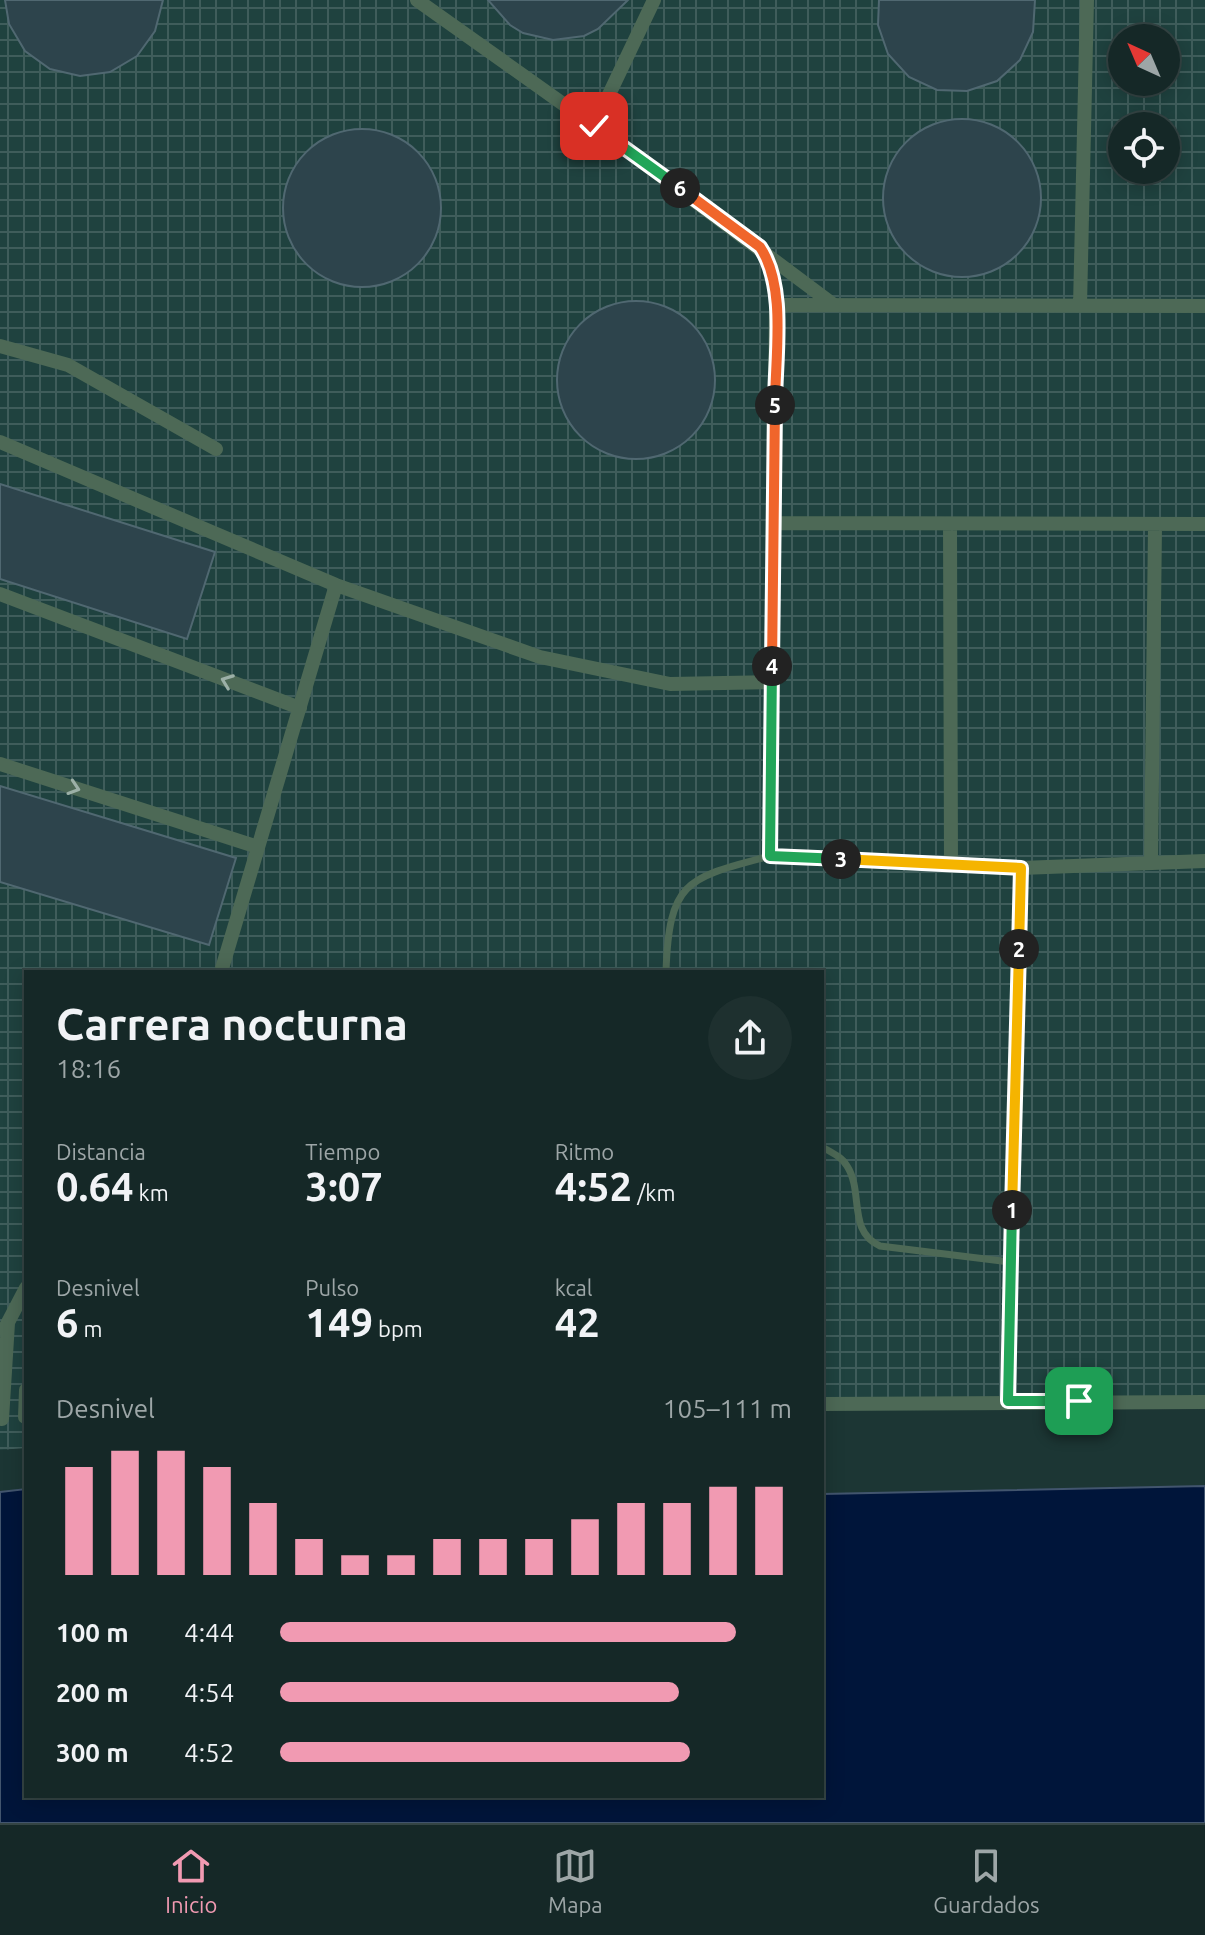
<!DOCTYPE html>
<html lang="es">
<meta charset="utf-8">
<style>
:root{--surface:#152827;--page:#1e302f;--text:#f1f3f6;--muted:#9da6a7;--line:#344444;--accent:#f19ab2}
body{margin:0;font-family:Ubuntu,sans-serif;background:var(--page);color:var(--text);height:100vh;display:flex;flex-direction:column;font-size:30px;white-space:nowrap}
*{box-sizing:border-box;margin:0}
p{font-size:26px;color:var(--muted)}
.icon{flex:none;width:44px;height:44px;fill:none;stroke:currentColor;stroke-width:2;stroke-linecap:round;stroke-linejoin:round}
.map{position:relative;flex:1;overflow:hidden}
.drawer{position:absolute;left:24px;top:970px;width:800px;height:828px;display:flex;flex-direction:column;background:var(--surface);border-radius:0px;box-shadow:0 4px 20px #0003,0 0 0 2px var(--line)}
.drawer>*{flex:none}
.needle{width:52px;rotate:316deg}
.fabs{position:absolute;left:1108px;top:24px;display:grid;gap:16px}
.fabs a{display:grid;place-items:center;width:72px;height:72px;border-radius:50%;background:var(--surface);box-shadow:0 4px 20px #0003,0 0 0 2px var(--line);font-size:40px}
.pin{position:absolute;display:grid;place-items:center;width:68px;height:68px;color:#fff;margin:-34px;border-radius:16px;box-shadow:0 4px 12px #0006}
.km{position:absolute;width:40px;height:40px;margin:-20px;border-radius:50%;background:#222;color:#fff;font-size:22px;line-height:40px;text-align:center}
.round{display:grid;place-items:center;flex:none;width:84px;height:84px;border-radius:42px;background:var(--page)}
.overview{display:flex;align-items:center;justify-content:space-between;height:136px;padding:0 32px}
h1{font-size:44px;font-weight:700;line-height:60px}
.figures{display:grid;grid-template-columns:repeat(3,1fr);gap:12px;height:136px;padding:8px 32px}
.figures div{display:grid;align-content:center}
.figures b{font-size:40px;font-weight:700}
.figures small{font-size:22px;font-weight:400}
.figures p{font-size:22px}
.chart{height:224px;padding:16px 32px}
.chart p{display:flex;justify-content:space-between}
.chart svg{width:100%;height:144px;margin-top:8px;stroke:var(--accent);stroke-width:6}
ul{padding:0 32px;list-style:none;font-size:26px}
li{display:grid;grid-template-columns:128px 96px 1fr;align-items:center;height:60px}
li i{height:20px;border-radius:10px;background:var(--accent)}
.tab-bar{display:flex;justify-content:space-around;align-items:center;height:112px;border-top:2px solid var(--line);background:var(--surface);font-size:22px;color:var(--muted)}
.tab-bar a{display:grid;justify-items:center;gap:4px}
.tab-bar .on{color:var(--accent)}
.map>svg:first-child{display:block}
.industrial{fill:url(#industrial-grid);fill-rule:evenodd}
.water{fill:#00153a;stroke:#42556e;stroke-width:2}
.building{fill:#2d444c;stroke:#506871;stroke-width:2}
.lines{fill:none;stroke-linecap:round;stroke-linejoin:round}
.lane{stroke:#4d6956;stroke-width:7}
.street{stroke:#4d6956;stroke-width:14}
.oneway{stroke:#9cb0a7}
.split-1-casing{stroke:#fff;stroke-width:16}
.split-2-casing{stroke:#fff;stroke-width:16}
.split-3-casing{stroke:#fff;stroke-width:16}
.split-4-casing{stroke:#fff;stroke-width:16}
.split-5-casing{stroke:#fff;stroke-width:16}
.split-6-casing{stroke:#fff;stroke-width:16}
.split-7-casing{stroke:#fff;stroke-width:16}
.split-1{stroke:#22a559;stroke-width:10}
.split-2{stroke:#f5b400;stroke-width:10}
.split-3{stroke:#f5b400;stroke-width:10}
.split-4{stroke:#22a559;stroke-width:10}
.split-5{stroke:#f0652b;stroke-width:10}
.split-6{stroke:#f0652b;stroke-width:10}
.split-7{stroke:#22a559;stroke-width:10}
</style>
<div class="map">
<svg width="1205" height="1823" viewBox="0 0 1205 1823">
<defs>
<pattern id="industrial-grid" width="8" height="8" patternUnits="userSpaceOnUse" patternTransform="scale(2)"><rect width="8" height="8" fill="#1f423f"/><path d="M0 4h8M4 0v8" fill="none" stroke="#3f5d5b"/></pattern>
</defs>
<rect width="100%" height="100%" fill="#1c3634"/>
<path class="industrial" d="M0 0H1205V1399L822 1410V972H26V1448L0 1450ZM1122 38H1166V82H1122ZM1122 126H1166V170H1122Z"/>
<path class="water" d="M1205 1486V1823H0V1492L26 1489V1796H822V1494Z"/>
<path class="building" d="M5 0H163L155 31 137 56 110 72 80 76 50 69 25 51 9 24Z
M488 0H628L598 29 584 36 553 40 523 33 510 25Z
M879 0H1035L1033 32 1020 60 997 81 967 91 937 90 909 77 888 54 878 25Z
M883 198a79 79 0 1 1 158 0a79 79 0 1 1-158 0Z
M283 208a79 79 0 1 1 158 0a79 79 0 1 1-158 0Z
M557 380a79 79 0 1 1 158 0a79 79 0 1 1-158 0Z
M0 484 215 552 187 639 0 579Z
M0 786 236 858 209 945 0 882Z"/>
<g class="lines">
<path class="lane" d="M769 261 777 290 776 305
M666 972C669 879 688 878 770 856
M822 1147C831 1152 842 1157 847 1166 864 1192 847 1231 880 1246L1010 1262"/>
<path class="street" d="M417 0 594 126
M654 0 594 126 834 305
M1080 306 1087 0
M1205 306 776 305 770 856 1021 868 1205 861
M0 346 68 365 216 449
M0 442 336 585 540 657 670 684 772 682
M774 523 1205 524
M950 525 951 865
M0 594 300 708
M0 764 258 847
M1151 863 1155 526
M221 972 336 585
M4 1330 26 1288
M1008 1401 1021 868
M822 1404 1205 1402
M25 1417 26 1390
M2 1419 8 1323"/>
</g>
<defs><path id="oneway-chevron" d="M-2-3.5L2.5 0L-2 3.5" fill="none" stroke-width="1.6" stroke-linecap="round" stroke-linejoin="round" transform="scale(2)"/></defs>
<g class="oneway">
<use href="#oneway-chevron" transform="translate(227 681) rotate(-159)"/>
<use href="#oneway-chevron" transform="translate(74 788) rotate(18)"/>
</g>
<g class="lines">
<g class="split-1-casing">
<path id="split-1" d="M1012 1210 1008 1401H1079"/>
</g>
<g class="split-2-casing">
<path id="split-2" d="M1012 1210 1019 949"/>
</g>
<g class="split-3-casing">
<path id="split-3" d="M841 859 1021 868 1019 949"/>
</g>
<g class="split-4-casing">
<path id="split-4" d="M772 666 770 856 841 859"/>
</g>
<g class="split-5-casing">
<path id="split-5" d="M772 666 775 405"/>
</g>
<g class="split-6-casing">
<path id="split-6" d="M680 188 760 247C787 287 775 357 775 405"/>
</g>
<g class="split-7-casing">
<path id="split-7" d="M594 126 680 188"/>
</g>
<use href="#split-1" class="split-1"/>
<use href="#split-2" class="split-2"/>
<use href="#split-3" class="split-3"/>
<use href="#split-4" class="split-4"/>
<use href="#split-5" class="split-5"/>
<use href="#split-6" class="split-6"/>
<use href="#split-7" class="split-7"/>
</g>
</svg>
<div class="fabs">
<a><svg class="needle" viewBox="-14 -14 28 28"><path d="M0-13l5 13h-10z" fill="#e53935"/><path d="M0 13l5-13h-10z" fill="#9da6a7"/></svg></a>
<a><svg class="icon" aria-label="locate" viewBox="0 0 24 24"><circle cx="12" cy="12" r="6"/><path d="M12 2v4M12 18v4M2 12h4M18 12h4"/></svg></a>
</div>
<div class="pin" style="left:1079px;top:1401px;background:#1e9e55"><svg class="icon" aria-label="arrive" viewBox="0 0 24 24"><path d="M6 21V4h12l-3 4 3 4H6"/></svg></div>
<div class="pin" style="left:594px;top:126px;background:#d93025"><svg class="icon" aria-label="check" viewBox="0 0 24 24"><path d="M5 12l5 5 9-10"/></svg></div>
<b class="km" style="left:1012px;top:1210px">1</b>
<b class="km" style="left:1019px;top:949px">2</b>
<b class="km" style="left:841px;top:859px">3</b>
<b class="km" style="left:772px;top:666px">4</b>
<b class="km" style="left:775px;top:405px">5</b>
<b class="km" style="left:680px;top:188px">6</b>
<section class="drawer">
<div class="overview"><div><h1>Carrera nocturna</h1><p>18:16</p></div><a class="round"><svg class="icon" aria-label="share" viewBox="0 0 24 24"><path d="M12 15V3M7 8l5-5 5 5M5 13v7h14v-7"/></svg></a></div>
<div class="figures">
<div><p>Distancia</p><b>0.64<small> km</small></b></div>
<div><p>Tiempo</p><b>3:07</b></div>
<div><p>Ritmo</p><b>4:52<small> /km</small></b></div>
</div>
<div class="figures">
<div><p>Desnivel</p><b>6<small> m</small></b></div>
<div><p>Pulso</p><b>149<small> bpm</small></b></div>
<div><p>kcal</p><b>42</b></div>
</div>
<div class="chart"><p><span>Desnivel</span>105–111 m</p>
<svg viewBox="0 0 160 44" preserveAspectRatio="none"><path d="M5 44V11M15 44V6M25 44V6M35 44V11M45 44V22M55 44V33M65 44V38M75 44V38M85 44V33M95 44V33M105 44V33M115 44V27M125 44V22M135 44V22M145 44V17M155 44V17"/></svg>
</div>
<ul>
<li><b>100 m</b>4:44<i style="width:89%"></i></li>
<li><b>200 m</b>4:54<i style="width:78%"></i></li>
<li><b>300 m</b>4:52<i style="width:80%"></i></li>
</ul>
</section>
</div>
<nav class="tab-bar">
<a class="on"><svg class="icon" aria-label="home" viewBox="0 0 24 24"><path d="M3 11l9-7 9 7M6 9v11h12V9"/></svg>Inicio</a>
<a><svg class="icon" aria-label="map" viewBox="0 0 24 24"><path d="M3 6l6-2 6 2 6-2v14l-6 2-6-2-6 2zM9 4v14M15 6v14"/></svg>Mapa</a>
<a><svg class="icon" aria-label="saved" viewBox="0 0 24 24"><path d="M7 4h10v16l-5-4-5 4z"/></svg>Guardados</a>
</nav>
